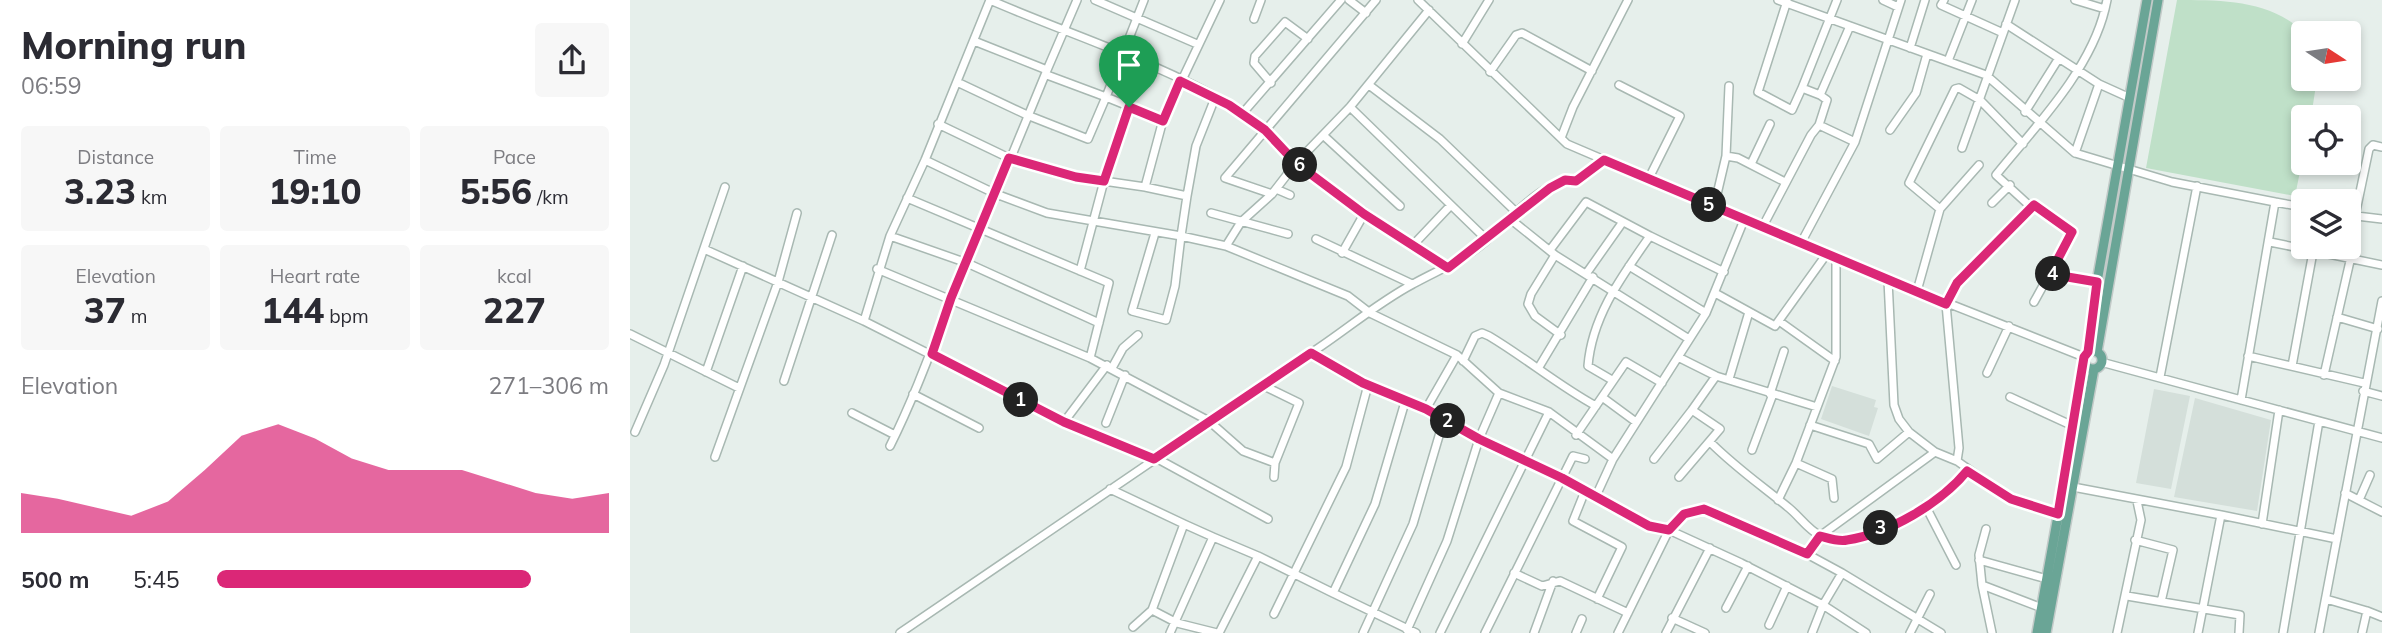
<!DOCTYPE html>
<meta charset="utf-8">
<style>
:root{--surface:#fff;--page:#f7f7f7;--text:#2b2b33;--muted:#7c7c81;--accent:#db2777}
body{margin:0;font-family:Mulish,sans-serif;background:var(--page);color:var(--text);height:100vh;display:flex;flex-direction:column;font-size:26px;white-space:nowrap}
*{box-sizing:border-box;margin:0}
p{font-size:23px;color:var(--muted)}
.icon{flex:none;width:38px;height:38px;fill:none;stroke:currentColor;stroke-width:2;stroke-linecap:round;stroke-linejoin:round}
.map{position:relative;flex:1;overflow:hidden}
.side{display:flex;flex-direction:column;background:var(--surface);width:630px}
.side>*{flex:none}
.needle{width:46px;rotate:102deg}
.fabs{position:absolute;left:1661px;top:21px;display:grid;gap:14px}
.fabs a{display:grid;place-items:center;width:70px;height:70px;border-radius:7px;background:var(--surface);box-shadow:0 4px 10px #0003;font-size:35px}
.pin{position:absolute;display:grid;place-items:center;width:60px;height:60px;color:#fff;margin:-72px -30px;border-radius:50% 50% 50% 0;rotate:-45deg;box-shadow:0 0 7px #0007}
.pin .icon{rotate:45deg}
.km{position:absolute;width:35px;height:35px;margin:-18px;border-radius:50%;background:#222;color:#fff;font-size:19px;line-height:35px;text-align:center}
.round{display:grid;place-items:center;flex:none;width:74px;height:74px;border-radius:7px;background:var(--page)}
.overview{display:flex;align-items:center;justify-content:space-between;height:119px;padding:0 21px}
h1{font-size:38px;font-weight:800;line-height:52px}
.figures{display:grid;grid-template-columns:repeat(3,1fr);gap:10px;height:119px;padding:7px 21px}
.figures div{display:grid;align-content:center;border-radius:7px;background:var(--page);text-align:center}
.figures b{font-size:35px;font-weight:800}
.figures small{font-size:19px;font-weight:400}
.figures p{font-size:19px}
.chart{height:196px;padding:14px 21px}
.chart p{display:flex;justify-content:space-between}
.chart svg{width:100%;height:126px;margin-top:7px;fill:var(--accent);opacity:.7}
ul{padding:0 21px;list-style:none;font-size:23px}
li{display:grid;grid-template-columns:112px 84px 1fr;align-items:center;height:52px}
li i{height:18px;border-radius:9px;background:var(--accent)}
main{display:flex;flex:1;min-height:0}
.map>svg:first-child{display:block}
.built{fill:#d4dfda}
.green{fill:#bfe0c8}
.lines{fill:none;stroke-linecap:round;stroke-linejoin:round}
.minor-casing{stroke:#a8b8b2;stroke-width:10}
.major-casing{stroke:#c2cac8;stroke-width:12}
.minor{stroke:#fff;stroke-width:7}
.major{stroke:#6aa596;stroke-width:9}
.route-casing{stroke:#fff;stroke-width:14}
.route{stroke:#db2777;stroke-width:9}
</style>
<main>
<section class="side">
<div class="overview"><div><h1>Morning run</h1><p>06:59</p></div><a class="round"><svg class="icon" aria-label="share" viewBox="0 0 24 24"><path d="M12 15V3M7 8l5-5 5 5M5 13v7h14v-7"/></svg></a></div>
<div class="figures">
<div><p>Distance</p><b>3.23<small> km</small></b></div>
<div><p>Time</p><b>19:10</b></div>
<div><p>Pace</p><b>5:56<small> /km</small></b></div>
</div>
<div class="figures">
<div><p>Elevation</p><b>37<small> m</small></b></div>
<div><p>Heart rate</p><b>144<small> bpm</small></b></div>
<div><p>kcal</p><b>227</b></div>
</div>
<div class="chart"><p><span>Elevation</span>271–306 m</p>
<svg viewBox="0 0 160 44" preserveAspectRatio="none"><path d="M0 44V30L10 32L20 35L30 38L40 33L50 22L60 10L70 6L80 11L90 18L100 22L110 22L120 22L130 26L140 30L150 32L160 30V44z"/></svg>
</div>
<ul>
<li><b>500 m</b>5:45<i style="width:80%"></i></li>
</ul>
</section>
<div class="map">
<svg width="1752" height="633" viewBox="0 0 1752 633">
<rect width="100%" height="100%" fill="#e6efeb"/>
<path class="built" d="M1202 386 1246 400 1244 407 1248 408 1239 436 1191 419Z
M1524 389 1560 396 1541 489 1506 483Z
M1565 398 1641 420 1627 511 1544 497Z"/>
<path class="green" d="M1547 0C1592 0 1642 0 1674 33L1673 79H1687L1681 117H1673V157L1665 196 1516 168Z"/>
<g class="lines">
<g class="minor-casing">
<path id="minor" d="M465 0 567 44
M719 0 736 13
M788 0 937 144 1206 259 1454 357
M1148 0 1356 75 1445 153
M1253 0 1268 7
M1314 0 1311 5 1373 33
M1445 0 1475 9 1477 0
M1157 1 1128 92 1162 110 1172 88
M624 19 631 0
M1376 24 1469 84
M344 41 417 70 366 194 417 213 551 236 557 196 515 187 533 120 590 0
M832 44 859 0
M1280 48 1295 0
M1318 61 1342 0
M417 70 447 0
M860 72 886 35 892 33 962 71
M417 75 476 97 514 0
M327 82 397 115 458 139 476 97 533 120
M641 83 624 63 625 56 655 22 678 39
M739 85 810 139 886 212
M989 85 1050 116 1019 178
M1190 95 1172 88 1207 0
M1500 98 1469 84 1445 153 1542 182 1645 202
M720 107 857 240
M1395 112 1429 58
M612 114 711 0
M308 124 379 158 446 177 515 187
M1189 125 1225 142
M1260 130 1286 93 1297 54
M693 135 770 206
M931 138 943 107 998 0
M1332 148 1385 0
M1096 156 1108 158 1155 182
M1121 164 1140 124
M646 189 660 195
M642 194 595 178 746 0
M557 196 566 146 585 98
M1362 203 1380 185
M1084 207 1096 156 1099 86
M1401 207 1366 175C1405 127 1460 71 1475 9
M1310 209 1279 183 1325 89 1329 88 1350 100 1393 144
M581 213 658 234
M1718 215 1752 219
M1725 216 1739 149 1743 145 1752 147
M879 218 925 255 1059 339
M1132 228 1181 135 1189 125 1197 100 1190 95 1220 26
M525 233 502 311 536 320 545 286 551 236 596 246 718 296 740 313 827 355 869 393 919 412 983 459
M260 236 337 263 469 323
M686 239 782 284
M1640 242 1752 265
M1171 243 1225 142 1271 0
M784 244 820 206
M596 246 611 222 642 194 666 163 720 107 799 10
M74 249 234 321
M920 250 956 202 1020 236
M712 253 734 214
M925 255 901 294 898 304 905 316 931 335
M999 266 1076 313
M247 269 460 358 479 283 277 198
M450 271 474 181 499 107
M1420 273 1442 232 1404 205 1327 283 1316 304 1329 448 1327 461 1381 499 1428 514
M956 274 992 223
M1258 280 1264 405 1269 419 1279 432
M1287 291 1310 209 1349 165
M1085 293 1145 326 1196 255
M1404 302 1420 273 1467 282
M1707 317 1748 329
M1149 321 1205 361
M0 334 109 388
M1618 356 1734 383
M460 358 579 421 613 451 645 463
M1050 358 1086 376 1187 407
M833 361 845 336 852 333 859 336C896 358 929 386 966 406
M1471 362 1752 438
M1662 366 1683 252
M909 367 963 277
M482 368 493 348 508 335
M76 372 113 266
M1357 373 1379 326
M1694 375 1720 261
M1530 377 1567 186
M1099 379 1119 312
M982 380 958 366C962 316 992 276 1020 236L1094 272
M154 381 202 235
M634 386 669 403 645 463 644 477
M1733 391 1752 396
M283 394 349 428
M1140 394 1154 351
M972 397 1006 422
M1380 397 1443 426
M1611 400 1645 202 1673 207
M775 402 796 409 849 439 932 478 1019 526 1039 530 1111 563 1193 605 1236 633
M796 409 827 355
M222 413 265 435
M434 422 477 365
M476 423 495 375
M1180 425 1239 444 1247 459 1279 432 1305 452
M5 432 34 365 95 187
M946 435 996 362 1032 383
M1080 442C1106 468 1131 485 1159 508 1169 516 1179 531 1191 536 1230 554 1313 500 1337 471
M260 446C301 364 325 275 366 194L295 160
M1122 450 1143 394
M85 457 148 282 167 213
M526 458 638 519
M524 459 434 422 234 321 260 236 295 160 360 0C438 34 526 61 600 105 630 123 643 144 668 164 716 203 768 233 818 268
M1024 459 1062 410
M1049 477 1090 429 1062 410 1086 376
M1443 487 1591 515
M480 489 554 524 522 610 503 627
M955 491 943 521 992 547 967 599
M1715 493 1752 512
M966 496 983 459 1076 313 1114 220
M1204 498 1202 479 1166 463 1206 357V259
M1148 500 1166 463
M1729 500 1740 475
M1295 505 1326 565
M1632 524 1649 410
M583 537 628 556 589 633
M1505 540 1543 550 1531 602
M1177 554 1190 536 1305 452 1327 461
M628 556 703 593 745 504 775 402 733 383 681 353C715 331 747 303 783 284 808 270 833 261 856 241 879 221 913 178 946 181L974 160
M1349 560 1417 579
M884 573 912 586 930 581 998 613
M1212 573 1311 633
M1352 585 1349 555 1356 529
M703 593 786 633
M1497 596 1610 615 1609 633
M1696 599 1737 611
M1096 608 1118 566
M522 610 547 623 587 633
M644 614 716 467 738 385
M1042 618 1075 633
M1139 625 1157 586
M777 630 817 541 849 439 869 393
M270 633 681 353
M540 633 583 537 554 524
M733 633 783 524 814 419
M810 633 919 412
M855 633 943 456 955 459
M904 633 923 581
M946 633 952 619
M988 633 1039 530 1054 514 1074 509 1177 554 1212 573 1193 605 1182 633
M1036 633 1080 548
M1280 633 1300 594
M1362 633 1352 585 1412 608
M1487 633 1511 520 1507 501
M1568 633 1591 515 1707 539
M1653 633 1689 421
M1689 633 1752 301
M1732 633 1737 611 1752 617"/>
</g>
<g class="major-casing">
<path id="major" d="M1454 360a9 9 0 1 1 18 0a9 9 0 1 1-18 0Z
M1458 352 1467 282 1517 0
M1467 352 1528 0
M1407 633 1455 365
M1416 633 1464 369"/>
</g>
<use href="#minor" class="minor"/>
<use href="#major" class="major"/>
</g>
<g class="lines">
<g class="route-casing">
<path id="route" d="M550 81 599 105 635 130 666 163 734 214 818 268 920 188 935 180 946 181 974 160 1316 304 1327 283 1404 205 1442 232 1420 274 1467 282 1458 352 1454 357 1428 514 1381 499 1337 471C1311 503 1258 534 1217 540 1208 542 1198 538 1190 536L1177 554 1074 509 1054 514 1039 530 1019 526 932 478 849 439 796 409 733 383 681 353 524 459 434 422 302 354 321 298 379 158 446 177 474 181 499 107 533 121Z"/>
</g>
<use href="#route" class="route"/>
</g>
</svg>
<div class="fabs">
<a><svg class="needle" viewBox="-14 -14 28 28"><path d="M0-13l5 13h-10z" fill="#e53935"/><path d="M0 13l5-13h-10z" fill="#7c7c81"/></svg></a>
<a><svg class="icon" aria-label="locate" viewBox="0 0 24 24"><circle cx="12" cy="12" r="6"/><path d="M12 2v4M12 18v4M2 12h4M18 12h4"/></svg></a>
<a><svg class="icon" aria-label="layers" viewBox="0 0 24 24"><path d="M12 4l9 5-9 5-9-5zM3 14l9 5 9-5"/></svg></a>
</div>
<div class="pin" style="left:499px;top:107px;background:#1e9e55"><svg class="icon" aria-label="arrive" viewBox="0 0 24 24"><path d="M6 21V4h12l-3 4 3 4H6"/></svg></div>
<b class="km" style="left:391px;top:400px">1</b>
<b class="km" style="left:818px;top:421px">2</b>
<b class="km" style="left:1251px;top:528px">3</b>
<b class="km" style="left:1423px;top:274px">4</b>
<b class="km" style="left:1079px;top:205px">5</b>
<b class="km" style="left:670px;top:165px">6</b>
</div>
</main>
